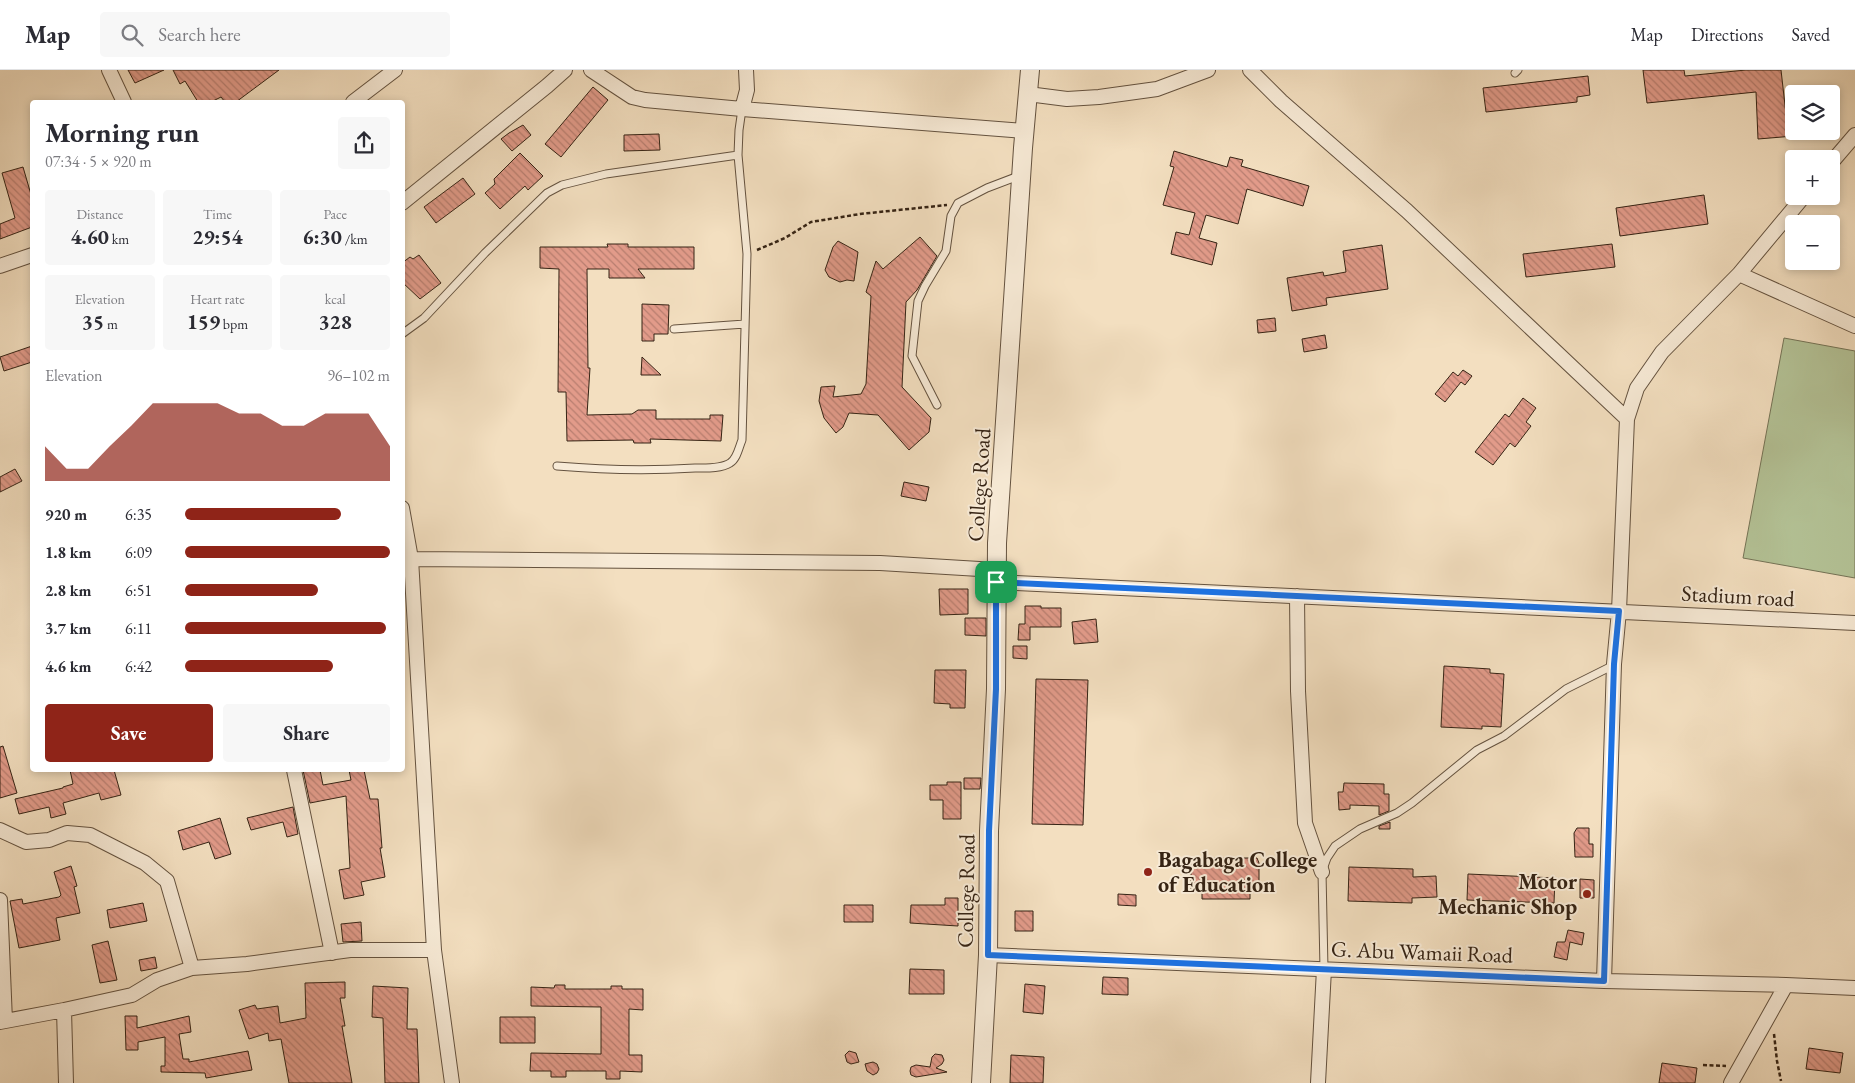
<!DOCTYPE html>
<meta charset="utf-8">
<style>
:root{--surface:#fff;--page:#f7f7f7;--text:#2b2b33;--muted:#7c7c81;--line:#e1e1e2;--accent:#8f2418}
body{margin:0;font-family:"EB Garamond",serif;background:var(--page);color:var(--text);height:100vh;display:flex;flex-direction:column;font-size:19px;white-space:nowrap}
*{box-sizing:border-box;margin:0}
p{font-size:16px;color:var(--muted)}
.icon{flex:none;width:28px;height:28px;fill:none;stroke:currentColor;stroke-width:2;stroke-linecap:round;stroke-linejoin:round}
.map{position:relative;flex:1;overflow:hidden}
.side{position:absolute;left:30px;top:30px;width:375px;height:672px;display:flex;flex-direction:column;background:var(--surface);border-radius:5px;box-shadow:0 2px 8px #0003}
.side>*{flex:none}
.controls{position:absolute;left:1785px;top:15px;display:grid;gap:10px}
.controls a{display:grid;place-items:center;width:55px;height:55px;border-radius:5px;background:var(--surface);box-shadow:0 2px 8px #0003;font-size:25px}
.pin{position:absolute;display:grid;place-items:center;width:42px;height:42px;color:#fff;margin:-21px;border-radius:10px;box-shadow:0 2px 8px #0006}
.round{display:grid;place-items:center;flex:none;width:52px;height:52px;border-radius:5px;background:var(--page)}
.head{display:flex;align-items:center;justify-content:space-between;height:85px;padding:0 15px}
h1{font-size:28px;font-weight:700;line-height:38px}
.metrics{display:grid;grid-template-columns:repeat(3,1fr);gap:8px;height:85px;padding:5px 15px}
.metrics div{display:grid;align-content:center;border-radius:5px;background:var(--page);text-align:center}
.metrics b{font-size:21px;font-weight:700}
.metrics small{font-size:14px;font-weight:400}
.metrics p{font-size:14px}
.chart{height:140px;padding:10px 15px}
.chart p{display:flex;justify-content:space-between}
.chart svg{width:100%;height:90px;margin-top:5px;fill:var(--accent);opacity:.7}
.button{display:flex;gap:10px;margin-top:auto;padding:10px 15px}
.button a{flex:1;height:58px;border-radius:5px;background:var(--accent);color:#fff;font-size:20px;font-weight:700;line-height:58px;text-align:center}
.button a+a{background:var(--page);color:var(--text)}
ul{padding:0 15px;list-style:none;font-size:16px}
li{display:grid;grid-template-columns:80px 60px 1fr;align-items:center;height:38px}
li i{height:12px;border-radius:6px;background:var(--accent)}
header{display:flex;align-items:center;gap:30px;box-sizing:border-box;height:70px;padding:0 25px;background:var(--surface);border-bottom:1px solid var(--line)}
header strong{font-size:24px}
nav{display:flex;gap:28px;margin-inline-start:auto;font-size:18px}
.search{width:350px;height:45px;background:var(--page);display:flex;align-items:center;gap:12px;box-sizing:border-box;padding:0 18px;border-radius:5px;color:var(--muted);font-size:19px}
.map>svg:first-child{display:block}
.park{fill:#b4c397;stroke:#747356}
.building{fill:url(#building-back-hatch);stroke:#352314}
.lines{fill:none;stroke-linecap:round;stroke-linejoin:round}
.service-casing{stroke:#64523f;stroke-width:9}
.minor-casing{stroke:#64523f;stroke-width:16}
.tertiary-casing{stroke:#64523f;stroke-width:20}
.path{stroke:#352314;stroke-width:2.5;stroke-dasharray:4 2.5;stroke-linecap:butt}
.service{stroke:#f7ead6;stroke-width:7}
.minor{stroke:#f7ead6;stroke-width:14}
.tertiary{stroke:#f7ead6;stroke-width:18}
.route-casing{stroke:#fff;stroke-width:10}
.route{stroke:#1a73e8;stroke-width:6}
.poi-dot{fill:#8f2418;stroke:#f7ead6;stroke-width:2}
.labels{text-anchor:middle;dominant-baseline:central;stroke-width:4;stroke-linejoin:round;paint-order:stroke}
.street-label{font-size:22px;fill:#352314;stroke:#f7ead6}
.poi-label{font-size:22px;font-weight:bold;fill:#352314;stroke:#f7ead6;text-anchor:start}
</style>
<header>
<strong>Map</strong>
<div class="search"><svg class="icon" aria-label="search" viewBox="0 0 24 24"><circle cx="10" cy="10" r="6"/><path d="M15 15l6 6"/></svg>Search here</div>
<nav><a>Map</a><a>Directions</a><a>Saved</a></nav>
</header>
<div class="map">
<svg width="1855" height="1013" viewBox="0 0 1855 1013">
<defs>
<pattern id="building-back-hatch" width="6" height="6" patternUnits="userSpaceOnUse" patternTransform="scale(1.25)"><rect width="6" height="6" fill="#e29b8a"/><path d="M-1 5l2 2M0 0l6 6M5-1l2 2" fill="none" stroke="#b87e70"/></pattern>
</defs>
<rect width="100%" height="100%" fill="#f3dfc0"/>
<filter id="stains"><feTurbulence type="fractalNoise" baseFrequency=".004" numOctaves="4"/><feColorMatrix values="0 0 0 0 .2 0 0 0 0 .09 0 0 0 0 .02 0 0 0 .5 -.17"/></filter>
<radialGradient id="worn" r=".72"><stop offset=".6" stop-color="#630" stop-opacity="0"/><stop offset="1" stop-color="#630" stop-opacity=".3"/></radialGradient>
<path class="park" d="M1784 268 1855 281V508L1743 488Z"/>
<path class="building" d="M128 0H164L135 13Z
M173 0H279L236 32H225L221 27 211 32H198L185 11 180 14Z
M1643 0H1684L1685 6 1746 0H1781L1786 44 1794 43V66L1758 69 1756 22 1647 33Z
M1588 6 1590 25 1577 27V32L1486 42 1483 18Z
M593 17 608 30 561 87 545 74Z
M523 55 531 65 512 81 501 69 509 63Z
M659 64 660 80 624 81V65Z
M1174 81 1227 97 1230 87 1243 90 1241 96 1309 116 1303 136 1247 119 1238 154 1206 145 1199 168 1217 173 1212 195 1171 184 1176 162 1189 165 1195 143 1163 135 1174 97 1170 96Z
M520 83 543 106 528 120 525 116 500 139 485 123 495 114 494 109Z
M23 97 32 128V157L0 169V154L15 148 2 103Z
M463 108 475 124 436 153 424 137Z
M1704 125 1708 154 1620 166 1616 138Z
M920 167 937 186 917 220 906 232 902 317 931 348 929 362 909 380 878 345 849 343 843 357 836 363 824 348 819 331 821 317 835 316 833 327 861 324 866 314 871 226 866 222 876 191 883 199Z
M838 171 858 182 854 211 847 210 840 212 829 207 825 200 833 177Z
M607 174H628V177H694V199H638L645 208H609V199H587L588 298H590L587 345 632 344 638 340H656V349H710V345H723L721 371 650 369 651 373H634L633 370 567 371 566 322H558L559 199 540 198V177H608Z
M1612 174 1615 197 1526 207 1523 184Z
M1382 175 1388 219 1326 228 1327 235 1292 241 1287 208 1323 202 1324 206 1346 202 1343 181Z
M419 185 441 213 420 229 402 212V193L410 187 413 189Z
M642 234 669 235 668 264H654V271H642Z
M1275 248 1276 261 1258 263 1257 250Z
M1325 265 1327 278 1304 282 1302 269Z
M32 276V292L4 301 0 287Z
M642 287 661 305H641Z
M1463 300 1472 306 1465 315 1461 312 1445 332 1435 324 1453 302 1458 306Z
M1523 328 1536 338 1526 352 1531 356 1515 377 1510 373 1493 395 1475 382 1505 344 1509 347Z
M15 399 22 411 0 422V407Z
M904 412 929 417 926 431 901 426Z
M939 519H968V544L940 545Z
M1025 536H1041V538H1061V557H1030V570H1018L1019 554H1025Z
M965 548H986V566L965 565Z
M1096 549 1098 572 1074 574 1072 552Z
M1013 576H1027V589L1013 588Z
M1444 596 1490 599V603L1504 604 1501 657 1482 656V659L1441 657Z
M935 600H966L965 638H950V634L934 633Z
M1036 609 1088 610 1083 755 1032 754Z
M3 676 17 723 0 728V677Z
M70 700H114L121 725 101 730 99 723 63 733 66 744 51 748 49 737 19 744 15 729 63 718V717L73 714Z
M303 700H320L323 715 351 710 349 700H364L370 729H378L382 778H380L385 807 361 812 364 825 344 829 339 800 350 798 346 726 310 733Z
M964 708H981L980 719H964Z
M947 712H961V749H943V730H930V715H947Z
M1344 713 1384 714V724H1389V741L1379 745V736L1350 735V739L1339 740 1338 722H1343Z
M293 737 298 764 287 767 283 752 251 760 247 748Z
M220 748 231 784 215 789 209 772 183 780 178 761Z
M1390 752V759H1379V756Z
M1577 758H1589V774H1593V787H1575L1574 763Z
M1191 788H1257L1259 793V822H1250V829H1202V821H1191Z
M71 796 77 816 74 817 80 843 56 848 60 870 19 878 10 831 22 829 23 834 59 827 61 825 54 802Z
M1349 797 1413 799V807L1436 806 1437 827 1412 828V833L1348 831Z
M1468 804 1555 808 1554 833 1467 830Z
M1580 809 1594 810V828H1580Z
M1118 824 1136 825V836L1118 835Z
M945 828H958V856L910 853 911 835H945Z
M143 833 147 851 110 858 107 840Z
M844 835H873V852H844Z
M1015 841H1033V861H1015Z
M361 852 362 871 343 872 341 854Z
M1568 860 1584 863 1582 875 1570 872 1567 890 1554 887 1557 872H1565Z
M108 871 117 910 100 913 92 875Z
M155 887 157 898 141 901 139 890Z
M910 899 944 900V924H909Z
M1103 907 1128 908V925L1102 924Z
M345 912V928H340L345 956H342L352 1013H289L281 969 269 971 268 963 249 969 239 940 255 935 257 939 278 936 280 953 306 948 305 913Z
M1025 914 1045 916 1043 944 1023 942Z
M555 915H565V919H611V916H622V919H643V940L629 939V985H642V1002L620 1001V1009H606V1001H566V1007H551V1001H530L531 983 601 984V937L531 936V917L554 918Z
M373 916 408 918 407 959H417L419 1013H385L383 948 372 947Z
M125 946H137V958L189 946 191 962 179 964 183 989H189V992L248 981 252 1000 206 1008 205 1003 161 1002V996H165V967L138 972V980H126Z
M500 947H535V973H500Z
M1809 978 1843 983 1840 1003 1806 999Z
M849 981 856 983 859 992 851 994 847 992 845 985Z
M935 984 942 985 944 990 942 994 936 998 947 1002 916 1007 911 1005 910 1001 911 997 916 995 930 997 932 987Z
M1011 985 1044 987 1043 1013H1010Z
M873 992 877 994 879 999 877 1003 873 1005 867 1001 865 994Z
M1662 993 1697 998 1695 1013H1659Z"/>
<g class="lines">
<g class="service-casing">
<path id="service" d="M1515 3 1518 0
M674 259 745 254
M402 264 424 248 485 183 547 123 562 115 606 104 738 85
M937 335 912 286 918 231 925 216 946 181 951 146 958 133 987 118 1021 105
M557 396C604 400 648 401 695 398 705 398 721 399 730 393 737 389 739 377 742 370L747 184 738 85 739 60 742 39
M1324 899 1322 802 1327 788 1335 776 1360 759 1397 743 1412 733 1477 680 1504 666 1566 619 1614 595"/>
</g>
<g class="minor-casing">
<path id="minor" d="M109 0 124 32
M591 0 632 27 645 30 742 39
M746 0 747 20 742 39 1025 61
M1250 0 1281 31 1407 141 1627 349
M1028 24 1067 29 1099 27 1157 19 1208 0
M353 32 395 0
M1831 93 1855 65
M402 133 547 16 565 0
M0 196 32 185
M1739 204 1855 256
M402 438 411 489 434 880
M411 489 880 493 996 500
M996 512 1855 553
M1297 526 1298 621 1305 753 1322 802
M294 700 332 883
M0 760 26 772 49 770 67 763 90 765 145 793 167 811 192 898
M0 830 5 951
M988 885 1604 911 1786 915 1855 918
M1604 911 1614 594 1619 541 1627 349 1637 318 1662 282 1739 204 1804 126
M64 940 66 1013
M0 952 64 940 132 925 157 910 192 898 247 894 350 880H434L452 1013
M1318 1013 1324 899
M1731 1013 1786 915"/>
</g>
<g class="tertiary-casing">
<path id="tertiary" d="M981 1013 988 885 989 761 996 619 997 473 1023 78 1030 0"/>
</g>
<path class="path" d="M757 180 785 168 811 152 860 144 947 135
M1774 964 1777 991 1781 1011
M1703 995 1726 996"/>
<use href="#service" class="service"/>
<use href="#minor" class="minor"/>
<use href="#tertiary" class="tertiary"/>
</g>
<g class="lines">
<g class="route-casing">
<path id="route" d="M996 512 1619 541 1614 594 1604 911 988 885 989 761 996 619Z"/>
</g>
<use href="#route" class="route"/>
</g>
<g class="poi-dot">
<circle cx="1148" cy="802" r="5"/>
<circle cx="1587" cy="824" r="5"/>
</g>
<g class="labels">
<g class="street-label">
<text transform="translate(979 415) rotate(-86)">College Road</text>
<text transform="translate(1738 526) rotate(3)">Stadium road</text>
<text transform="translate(966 821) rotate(-89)">College Road</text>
<text transform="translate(1422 882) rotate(2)">G. Abu Wamaii Road</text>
</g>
<g class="poi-label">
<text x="1158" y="789">Bagabaga College<tspan x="1158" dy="25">of Education</tspan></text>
<text x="1577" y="811" text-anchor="end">Motor<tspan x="1577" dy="25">Mechanic Shop</tspan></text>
</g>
</g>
<rect width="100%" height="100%" filter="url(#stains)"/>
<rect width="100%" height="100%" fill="url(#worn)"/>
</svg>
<div class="controls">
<a><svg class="icon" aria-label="layers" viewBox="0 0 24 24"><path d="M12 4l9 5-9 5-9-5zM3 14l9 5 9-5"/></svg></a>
<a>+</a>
<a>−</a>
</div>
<div class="pin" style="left:996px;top:512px;background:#1e9e55"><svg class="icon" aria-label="arrive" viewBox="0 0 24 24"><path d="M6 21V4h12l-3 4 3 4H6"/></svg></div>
<section class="side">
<div class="head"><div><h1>Morning run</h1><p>07:34 · 5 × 920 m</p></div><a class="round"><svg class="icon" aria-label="share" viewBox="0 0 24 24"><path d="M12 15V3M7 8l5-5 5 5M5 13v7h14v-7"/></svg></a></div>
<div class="metrics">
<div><p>Distance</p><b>4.60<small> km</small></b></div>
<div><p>Time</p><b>29:54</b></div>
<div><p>Pace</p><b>6:30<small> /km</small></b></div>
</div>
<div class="metrics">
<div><p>Elevation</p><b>35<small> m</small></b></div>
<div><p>Heart rate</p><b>159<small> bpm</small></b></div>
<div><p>kcal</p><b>328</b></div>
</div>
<div class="chart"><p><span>Elevation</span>96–102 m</p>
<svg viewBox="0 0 160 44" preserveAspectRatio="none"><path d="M0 44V27L10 38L20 38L30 27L40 17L50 6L60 6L70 6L80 6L90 11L100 11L110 17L120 17L130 11L140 11L150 11L160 27V44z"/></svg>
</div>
<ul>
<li><b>920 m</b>6:35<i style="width:76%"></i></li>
<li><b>1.8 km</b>6:09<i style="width:100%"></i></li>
<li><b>2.8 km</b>6:51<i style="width:65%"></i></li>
<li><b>3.7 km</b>6:11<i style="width:98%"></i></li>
<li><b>4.6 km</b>6:42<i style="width:72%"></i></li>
</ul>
<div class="button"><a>Save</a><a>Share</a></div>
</section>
</div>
